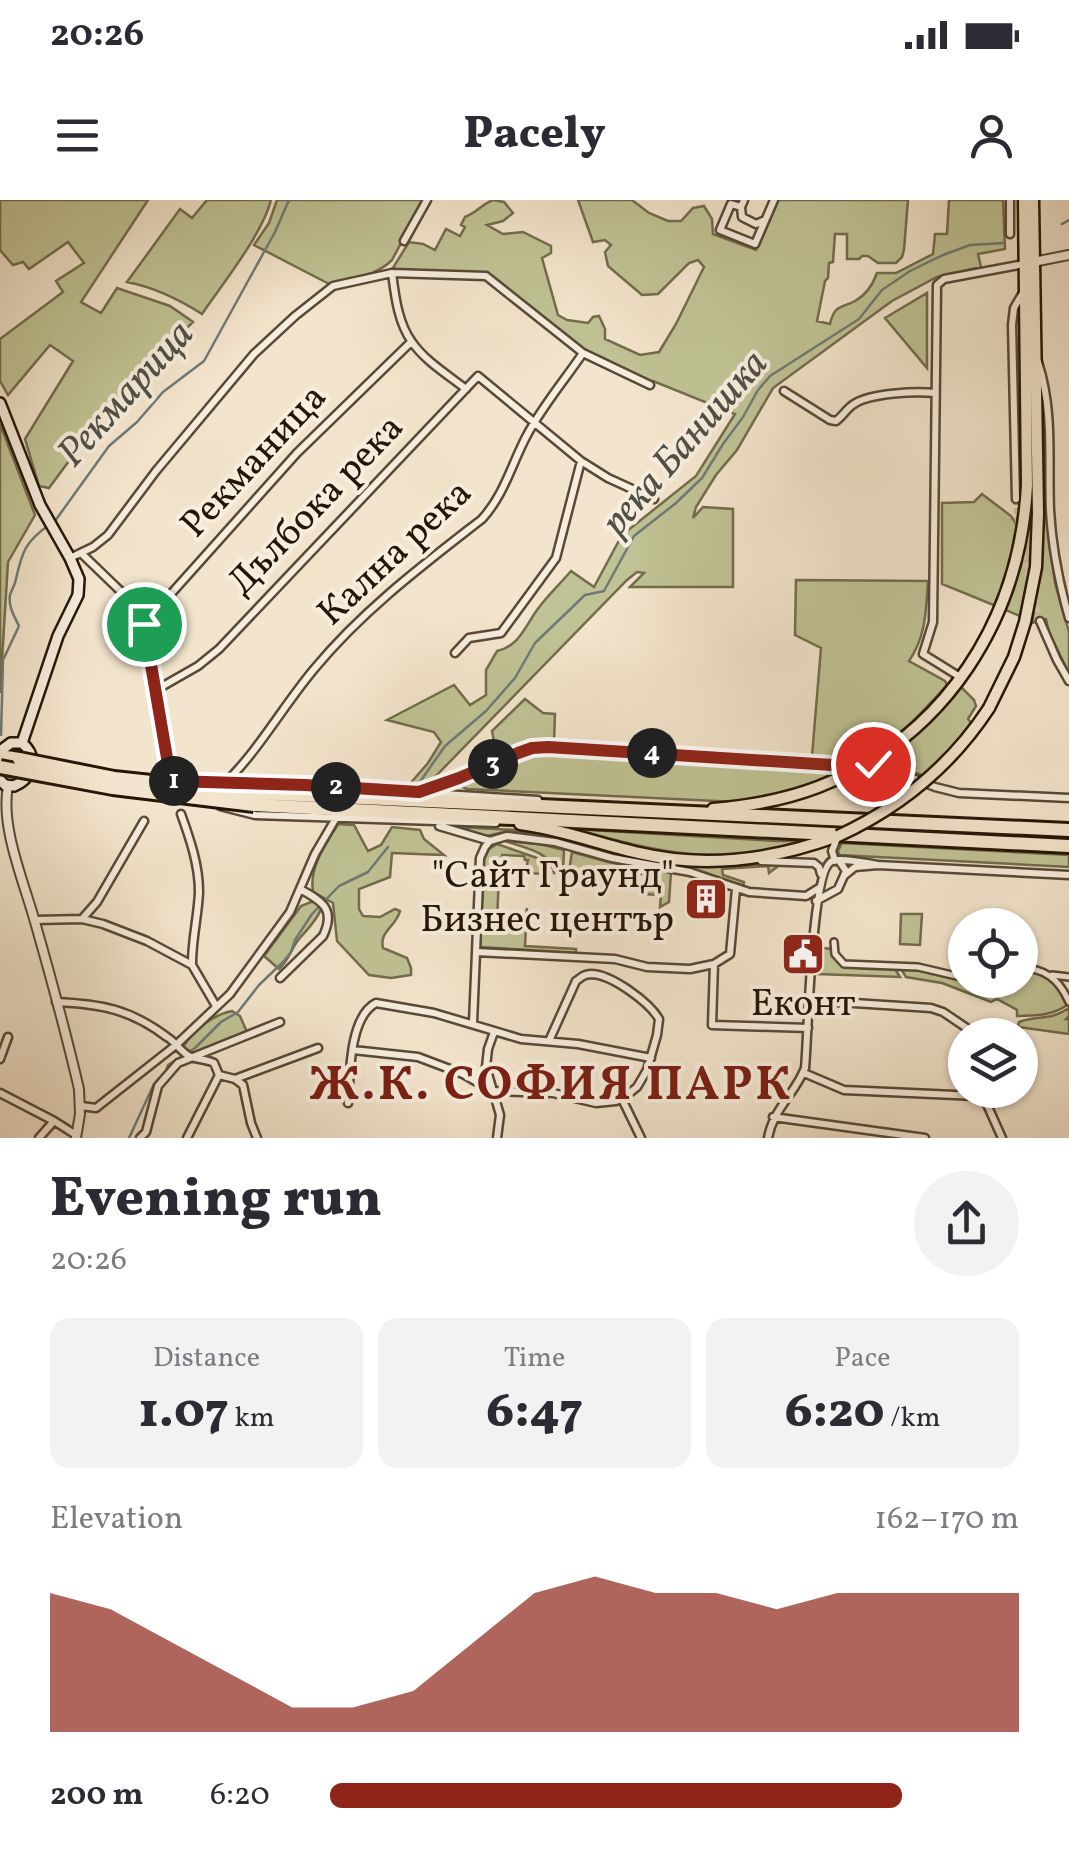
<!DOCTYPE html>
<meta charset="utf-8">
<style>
:root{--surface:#fff;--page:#f2f2f3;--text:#2b2b33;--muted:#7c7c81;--accent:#8f2418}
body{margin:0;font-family:Vollkorn,serif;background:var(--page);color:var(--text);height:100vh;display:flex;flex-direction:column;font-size:38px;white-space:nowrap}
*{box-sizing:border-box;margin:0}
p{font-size:32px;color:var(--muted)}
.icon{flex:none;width:55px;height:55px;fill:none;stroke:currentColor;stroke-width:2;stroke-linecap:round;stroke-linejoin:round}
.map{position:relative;height:938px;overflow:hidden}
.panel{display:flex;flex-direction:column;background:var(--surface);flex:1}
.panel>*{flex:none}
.buttons{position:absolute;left:948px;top:708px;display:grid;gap:20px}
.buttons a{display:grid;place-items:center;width:90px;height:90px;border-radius:50%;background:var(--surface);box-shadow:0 2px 8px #0004;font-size:50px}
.pin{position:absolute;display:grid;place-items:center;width:85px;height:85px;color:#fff;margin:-42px;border:5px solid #fff;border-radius:50%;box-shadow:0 2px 10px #0007}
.km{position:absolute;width:50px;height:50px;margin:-25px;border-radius:50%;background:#222;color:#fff;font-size:28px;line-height:50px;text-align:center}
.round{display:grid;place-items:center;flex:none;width:105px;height:105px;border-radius:52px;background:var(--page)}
.summary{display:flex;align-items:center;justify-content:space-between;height:170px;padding:0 50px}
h1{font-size:55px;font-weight:800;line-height:75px}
.stats{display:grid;grid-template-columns:repeat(3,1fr);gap:15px;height:170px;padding:10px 50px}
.stats div{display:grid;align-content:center;border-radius:20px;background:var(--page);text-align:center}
.stats b{font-size:50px;font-weight:800}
.stats small{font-size:28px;font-weight:400}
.stats p{font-size:28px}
.chart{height:280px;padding:20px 50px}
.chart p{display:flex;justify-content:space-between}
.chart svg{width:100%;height:180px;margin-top:10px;fill:var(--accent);opacity:.7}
ul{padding:0 50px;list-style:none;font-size:32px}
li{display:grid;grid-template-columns:160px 120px 1fr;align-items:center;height:75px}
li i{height:25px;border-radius:12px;background:var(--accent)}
.status{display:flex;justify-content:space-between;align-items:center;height:70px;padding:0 50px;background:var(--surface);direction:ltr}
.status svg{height:28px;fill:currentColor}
header{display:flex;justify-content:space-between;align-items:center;height:130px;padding:0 50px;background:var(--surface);font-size:45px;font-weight:800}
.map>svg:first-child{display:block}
.green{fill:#c0c395;stroke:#726c4d;stroke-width:2.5}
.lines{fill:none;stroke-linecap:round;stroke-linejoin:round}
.stream{stroke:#6e7a76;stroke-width:2.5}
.minor-tunnel{stroke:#d4c6af;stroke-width:6;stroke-dasharray:6 3;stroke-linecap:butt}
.pedestrian-casing{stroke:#584937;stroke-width:10}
.minor-casing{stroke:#584937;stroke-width:11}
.tertiary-casing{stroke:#584937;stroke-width:12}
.secondary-casing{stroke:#241505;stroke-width:14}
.primary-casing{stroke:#241505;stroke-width:15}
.trunk-casing{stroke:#241505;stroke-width:18}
.pedestrian{stroke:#f7eede;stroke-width:5}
.minor{stroke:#f7eede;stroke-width:6}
.tertiary{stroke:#f7eede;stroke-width:8}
.secondary{stroke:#f7eede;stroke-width:9}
.primary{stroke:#f3e5cd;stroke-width:10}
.trunk{stroke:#f3e5cd;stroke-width:12}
.primary-bridge-casing{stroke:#241505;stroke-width:15;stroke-linecap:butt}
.trunk-bridge-casing{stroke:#241505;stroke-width:18;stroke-linecap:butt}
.primary-bridge{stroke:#f3e5cd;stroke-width:10}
.trunk-bridge{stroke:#f3e5cd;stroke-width:12}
.route-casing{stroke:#fff;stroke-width:20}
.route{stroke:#8f2418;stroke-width:12}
.labels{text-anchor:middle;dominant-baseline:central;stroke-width:8;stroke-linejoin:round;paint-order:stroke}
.street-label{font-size:38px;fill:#241505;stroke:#f7eede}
.poi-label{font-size:38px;fill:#241505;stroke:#f7eede;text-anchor:end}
.water-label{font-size:40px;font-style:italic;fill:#4f5047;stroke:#f7eede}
.district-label{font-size:48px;font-weight:bold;letter-spacing:2.5px;fill:#7a1f14;stroke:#f7eede}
</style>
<div class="status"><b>20:26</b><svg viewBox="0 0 49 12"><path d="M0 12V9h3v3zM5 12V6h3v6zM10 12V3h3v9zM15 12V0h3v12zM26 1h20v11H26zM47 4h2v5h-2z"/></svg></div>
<header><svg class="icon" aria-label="menu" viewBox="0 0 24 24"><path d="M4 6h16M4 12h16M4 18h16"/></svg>Pacely<svg class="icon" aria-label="person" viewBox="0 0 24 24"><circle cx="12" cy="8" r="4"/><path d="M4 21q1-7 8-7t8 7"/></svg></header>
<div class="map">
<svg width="1069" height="938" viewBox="0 0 1069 938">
<rect width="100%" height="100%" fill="#f3e5cd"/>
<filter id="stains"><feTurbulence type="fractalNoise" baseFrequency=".002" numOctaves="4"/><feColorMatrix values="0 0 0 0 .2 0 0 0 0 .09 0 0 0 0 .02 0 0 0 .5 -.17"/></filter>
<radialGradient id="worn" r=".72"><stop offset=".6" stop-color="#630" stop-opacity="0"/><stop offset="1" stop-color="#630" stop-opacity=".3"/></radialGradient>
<path class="green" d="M0 0H148L81 102 101 113 117 88 170 106 193 122 111 204 49 288 39 286 25 239 73 161 50 145 8 195 0 181V139L63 92 56 81 84 63 68 42 29 69 23 62 13 65 0 50Z
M207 0H271C262 35 223 83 202 114 180 100 153 87 127 82L180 9 192 18Z
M277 0H424L392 60C376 76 353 78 333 86L254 45 269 23Z
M493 0 504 2 513 13 503 21 487 25 503 34 523 32 551 46V53L542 58 558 115 567 120 588 123 593 117 599 116 605 129V139L640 155 659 152 676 124 704 67 698 60 689 63 658 94 642 95 608 66 605 52 611 45 605 40 593 42 578 0H632L649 13 668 21H681L693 8 704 6 712 19 713 34 756 50 776 0H908L904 50 902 57 896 63H878L868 56H862L859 59H847V34H835L833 62 829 63 828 78 825 81 817 121 830 124C835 104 840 109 855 101 866 95 873 84 877 73H896L933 54 935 34H947L949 0H1003L1005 49 978 54 981 67 937 77 892 101 773 188 737 250 716 275 696 307 693 318 703 307 733 309V387H630L644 373 637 372 627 380 431 581 421 586H408L428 563 441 542 434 532 387 520 454 485 470 505 486 495V470L497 451C519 446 525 427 537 410 547 396 560 384 571 371L594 387 622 335 696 276 735 214 653 181 650 184 584 152 496 79 486 74 391 71 409 42 423 44 435 50 446 29 460 36 465 27 461 25 465 17C478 12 482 4 493 0Z
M927 93V168L885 118Z
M1042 184 1044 198 1046 309 1055 383 1069 432V473L1049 433 1046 419 1032 423 1042 355 1040 185Z
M0 224 35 315 8 362 0 493Z
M1032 276 1031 364 1022 417 1006 410 1026 342Z
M982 294 1011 316 1017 325 1009 365 996 406 942 384V303L974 302Z
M796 380 928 381C926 411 926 436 909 461L945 481 947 485C925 509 892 547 860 557 845 562 827 557 812 556L821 448 795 435Z
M962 488 974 500 976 506 968 519 972 524 950 551 924 576 884 561V556C912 536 936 515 959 489Z
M525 499 543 513 555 514 554 543 540 544 497 557 492 531Z
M559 552 817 567 842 571 791 591 737 602 467 589 460 586 463 581 520 557Z
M444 606 1069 637V639L444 609Z
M338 624 354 625 368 651 381 645 392 627 420 630 424 639 444 655 392 653 390 677 359 689V709L363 716 380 717 395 709 400 711C396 727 379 731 383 748L407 758 411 768V775L391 778 369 775 337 741 333 703 313 692C309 667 325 646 338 624Z
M456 627 536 631 632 657 680 665 714 667 775 664 777 667 769 673 768 666 722 669 723 675 744 682 743 686 691 668 627 657 546 634 508 631 487 636Z
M574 629 776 641H806C720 668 658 652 574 629Z
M505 641 540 644 564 650 563 672 554 673C551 651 524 648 505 641Z
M842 643 1069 655V667L839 655 838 651Z
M497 644 543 660 548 667 547 674 525 673 528 660H525L524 656 502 655V667L518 668V672L517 669 504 668 503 678H499L497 720 501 723 512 724V730L524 731 527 708 525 746 576 749V753L480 747 484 659 489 649Z
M572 652 608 662 671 672 669 702 660 707 661 695 643 694 644 674 575 670 574 675H572L569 671Z
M311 702H316L321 709C316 722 308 728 299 739 291 749 289 760 279 769L264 756 301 706Z
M901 714H922L920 745 900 744Z
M823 748 831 749C839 774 872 768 895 769L900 777 817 774V756Z
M901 769 929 771 990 787 996 780H1020V770C1046 771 1057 781 1067 805 1052 816 1035 815 1017 816V810L997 799 991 802 942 783 906 777Z
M1069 808V816L1066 819H1069V834L1018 827 1019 822C1038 815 1050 821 1069 808Z
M232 811 240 816 247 832 192 854 183 847C194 830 212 815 232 811Z"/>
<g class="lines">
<path class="stream" d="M1062 24 1069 20
M55 321 109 246 137 222 163 192 204 161 275 32 289 0
M1 535 3 460 19 426C14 416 8 406 10 395 12 389 15 385 16 379 22 352 25 342 49 325
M417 586 445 546 486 511 515 478 535 443 585 395 604 391 634 336 676 303 702 278 723 244 743 217 758 190 770 176 859 119 882 90 910 71 943 55 970 45 1004 43
M129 938 154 884 166 871 168 865 195 848 221 822 238 812 259 785 284 761 291 752 295 740 312 714 339 686 368 672 388 647"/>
<path class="minor-tunnel" d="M1016 299 1018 323
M1021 345 1040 421"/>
<g class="pedestrian-casing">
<path id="pedestrian" d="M834 742 835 754 844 764 918 767 965 778
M1020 768C1045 768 1059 779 1069 802
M1052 775 1069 777
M972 780 988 785 995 780"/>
</g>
<g class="minor-casing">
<path id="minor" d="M744 0 741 7 742 17 756 24 765 20
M741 7 731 4 720 30 755 44 774 0
M1010 34V0
M404 41 427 0
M392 73C395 96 398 123 412 142 425 161 448 175 466 189
M1038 162C1054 212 1048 258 1050 310 1052 346 1059 383 1069 418
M784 191 830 220 836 221C843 216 847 208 854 204 870 193 916 191 935 193
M1016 299 1012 125 1014 108 1024 91
M81 353 138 408 143 416 171 581
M70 358 93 347 108 335 156 271 254 154 295 116 333 86 392 73 486 76 583 153 650 185
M1040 421 1057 460 1069 481
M144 424 297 253 411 142
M455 453 469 438 501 433 556 358 581 261
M960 477 923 454 933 422 937 85 944 79 1024 64
M156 490 198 466 219 449 478 176 581 261 608 278 654 299
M226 582 305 585 538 600
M219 589C257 554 282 507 315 468 363 410 423 365 482 319 504 295 511 266 526 237 541 208 564 181 583 153
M419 592C432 587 445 584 457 579 487 567 516 550 548 547L848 566 880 565 935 587 959 593 1069 598
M220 606 255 615 496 623
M181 614C190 639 199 665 199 692 198 716 192 739 192 763
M439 626 490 641 507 636 555 642 612 658 690 672 749 692 806 696 819 688
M761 661 814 663 819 667 821 674
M835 661 832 651 837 638
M845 675 855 667 878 665 1069 675
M816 701 838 689 846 671 840 662
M82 719 97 702 144 621
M35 720 82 719 103 724 147 741 192 765 216 806
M476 752 615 759 647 767 690 769 714 764 730 754 736 689
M714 764 712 825 808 828
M280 778 323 736C336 709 322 701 300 689
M823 801 931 808 943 812 977 835
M56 802C101 804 130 809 167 837 176 842 181 853 191 857 199 860 206 859 214 863L219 875
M473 823 480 658 485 647 490 641
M494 832 488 849 486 867 500 915 497 938
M353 850 418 857 463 874 492 891 553 893 596 903 616 901 622 899 637 887 647 870 657 835 659 819C649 802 611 774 591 774 583 775 583 776 576 781L549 841
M0 859 8 837
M804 873 844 890 977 896 983 901 988 895 982 890 977 896
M219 875 235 879 243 885 251 923 257 938
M235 879 318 848
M0 893 54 921 76 935
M622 899 641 938
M985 900 1002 938
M348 903C350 875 349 817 376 803L434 813 521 839 578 844 651 858
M81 906 96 908 176 845 230 794 290 712 315 654 336 618
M773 917 925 938
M39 938 54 921
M140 938 146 932 158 886 178 863 280 822
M187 938 219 875
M768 938C773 909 795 894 805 868 808 839 811 669 832 661 840 658 869 663 878 665"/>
</g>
<g class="tertiary-casing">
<path id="tertiary" d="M1033 62 1069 55
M8 586C0 627 24 682 35 722 51 778 66 833 79 889L80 914 76 938"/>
</g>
<g class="secondary-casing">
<path id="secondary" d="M0 203 40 305 70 358 79 379 78 395 58 436 22 543
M0 551 11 543H22
M0 580 5 585 14 586C33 578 39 557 22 543"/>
</g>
<g class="primary-casing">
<path id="primary" d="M989 508 1014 457 1025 422 1036 367 1038 313 1033 0
M713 609C749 606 784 600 818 587 946 537 1020 419 1027 285L1024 0
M520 624C561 629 599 644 639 653 706 669 771 660 835 637"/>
</g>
<g class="trunk-casing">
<path id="trunk" d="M0 556 19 559
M254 593 1069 630
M254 605 1069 646"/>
</g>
<use href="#pedestrian" class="pedestrian"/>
<use href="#minor" class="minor"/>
<use href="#tertiary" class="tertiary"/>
<use href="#secondary" class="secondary"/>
<use href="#primary" class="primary"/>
<use href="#trunk" class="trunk"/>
<g class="primary-bridge-casing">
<path id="primary-bridge" d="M838 636C901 607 951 566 989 508"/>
</g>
<g class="trunk-bridge-casing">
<path id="trunk-bridge" d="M19 559 114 578 254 593
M0 567 113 588 254 605"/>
</g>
<use href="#primary-bridge" class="primary-bridge"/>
<use href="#trunk-bridge" class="trunk-bridge"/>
</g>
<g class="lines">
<g class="route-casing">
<path id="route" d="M144 424 171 581 305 585 419 592 459 578 518 553 532 548 548 547 848 566 873 564"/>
</g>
<use href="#route" class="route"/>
</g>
<defs>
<g id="building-square" transform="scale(2.25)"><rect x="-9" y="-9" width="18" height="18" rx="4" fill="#8f2418" stroke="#f7eede"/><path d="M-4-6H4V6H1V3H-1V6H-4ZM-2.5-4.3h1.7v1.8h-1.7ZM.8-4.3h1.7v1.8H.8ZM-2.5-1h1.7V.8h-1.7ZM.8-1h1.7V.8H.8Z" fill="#fff"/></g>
<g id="civic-square" transform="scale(2.25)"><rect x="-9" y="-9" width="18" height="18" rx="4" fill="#8f2418" stroke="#f7eede"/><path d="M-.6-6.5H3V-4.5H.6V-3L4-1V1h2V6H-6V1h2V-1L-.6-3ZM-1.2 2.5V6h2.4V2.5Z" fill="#fff"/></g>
</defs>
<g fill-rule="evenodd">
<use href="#building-square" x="706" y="699"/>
<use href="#civic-square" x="803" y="754"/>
</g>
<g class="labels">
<g class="street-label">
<text transform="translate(255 262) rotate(-47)">Рекманица</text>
<text transform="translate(317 306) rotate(-46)">Дълбока река</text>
<text transform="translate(396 354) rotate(-43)">Кална река</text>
</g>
<g class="poi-label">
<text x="674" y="677">"Сайт Граунд"<tspan x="674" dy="44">Бизнес център</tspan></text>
<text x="803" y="805" text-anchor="middle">Еконт</text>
</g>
<g class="water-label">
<text transform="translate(127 195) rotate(-48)">Рекмарица</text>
<text transform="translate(686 244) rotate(-49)">река Банишка</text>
</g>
<g class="district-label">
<text x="551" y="886">Ж.К. СОФИЯ ПАРК</text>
</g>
</g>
<rect width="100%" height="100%" filter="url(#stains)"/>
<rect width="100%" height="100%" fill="url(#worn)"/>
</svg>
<div class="buttons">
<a><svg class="icon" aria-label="locate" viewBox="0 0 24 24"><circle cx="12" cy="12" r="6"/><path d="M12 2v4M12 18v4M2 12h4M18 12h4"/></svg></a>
<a><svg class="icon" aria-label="layers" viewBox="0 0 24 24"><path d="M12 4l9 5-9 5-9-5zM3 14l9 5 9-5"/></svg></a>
</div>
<div class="pin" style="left:144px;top:424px;background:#1e9e55"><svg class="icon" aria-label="arrive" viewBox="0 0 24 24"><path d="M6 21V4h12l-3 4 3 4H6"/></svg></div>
<div class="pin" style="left:873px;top:564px;background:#d93025"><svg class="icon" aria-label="check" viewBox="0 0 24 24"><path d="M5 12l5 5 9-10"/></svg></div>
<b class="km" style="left:174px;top:581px">1</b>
<b class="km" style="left:336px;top:587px">2</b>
<b class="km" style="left:493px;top:564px">3</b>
<b class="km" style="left:652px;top:553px">4</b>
</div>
<section class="panel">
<div class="summary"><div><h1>Evening run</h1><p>20:26</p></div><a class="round"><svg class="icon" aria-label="share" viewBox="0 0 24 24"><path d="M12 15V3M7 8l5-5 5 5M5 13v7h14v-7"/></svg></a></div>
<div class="stats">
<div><p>Distance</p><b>1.07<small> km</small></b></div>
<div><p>Time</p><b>6:47</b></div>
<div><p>Pace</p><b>6:20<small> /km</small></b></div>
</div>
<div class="chart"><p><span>Elevation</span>162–170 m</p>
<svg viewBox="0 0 160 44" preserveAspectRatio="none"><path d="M0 44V10L10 14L20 22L30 30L40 38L50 38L60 34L70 22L80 10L90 6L100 10L110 10L120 14L130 10L140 10L150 10L160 10V44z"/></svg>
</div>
<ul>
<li><b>200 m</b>6:20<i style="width:83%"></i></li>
</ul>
</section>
